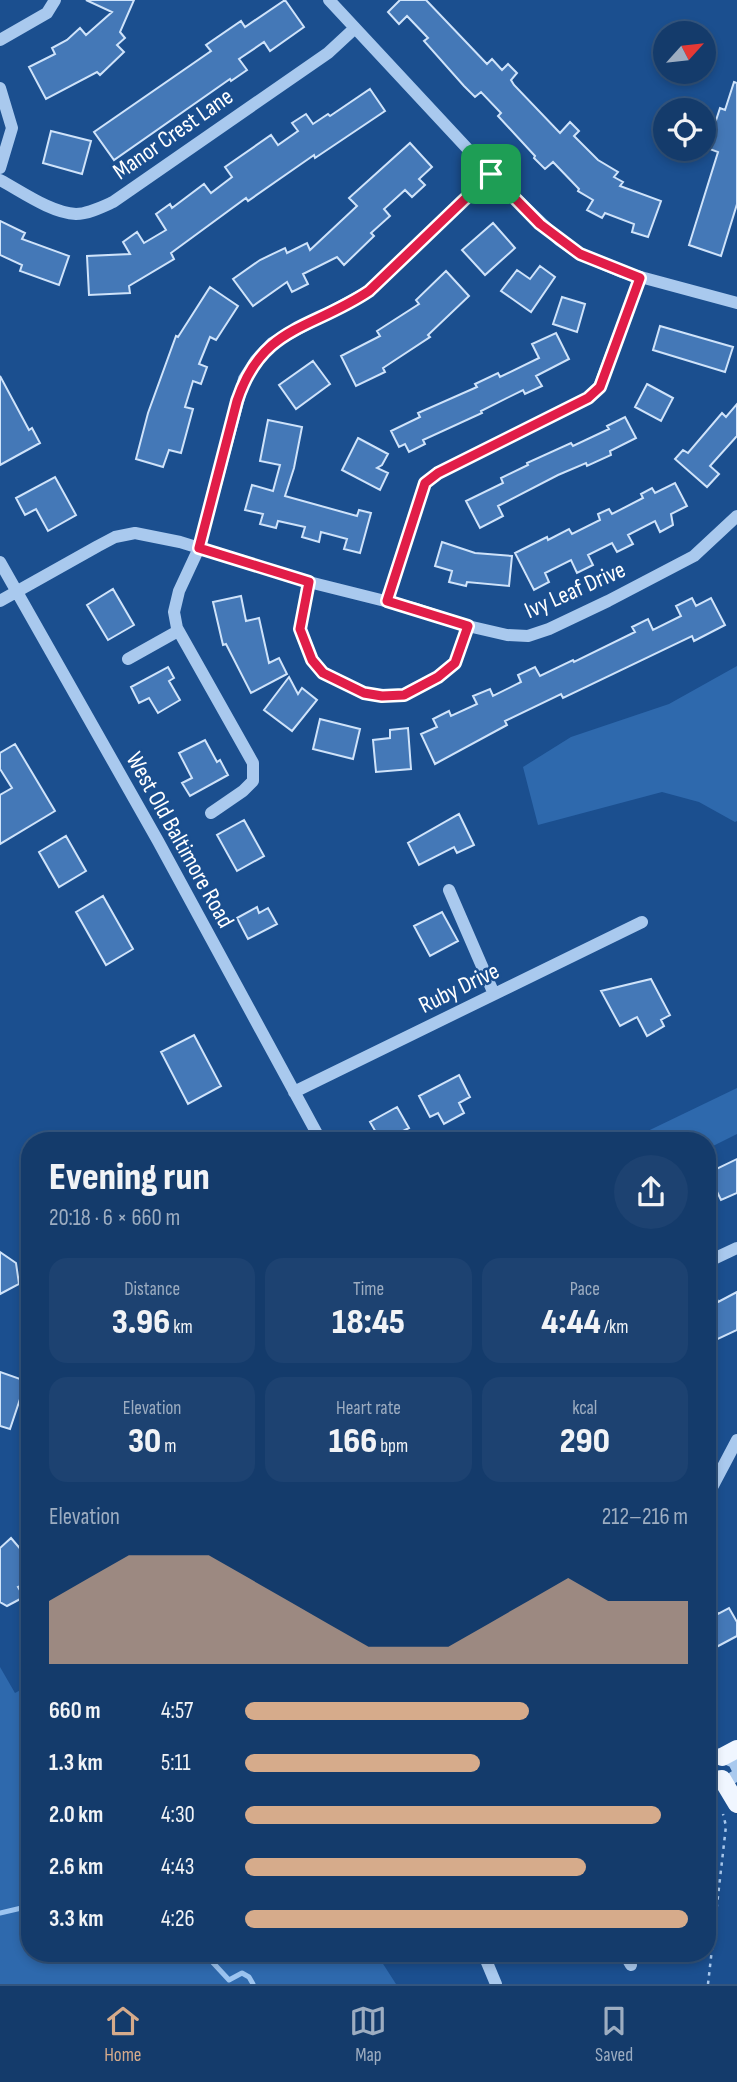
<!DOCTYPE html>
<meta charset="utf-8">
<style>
:root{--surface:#143b6b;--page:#1d4271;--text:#f1f3f6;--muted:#9dadc1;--line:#33557e;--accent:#d6ab8b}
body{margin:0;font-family:"Sofia Sans Condensed",sans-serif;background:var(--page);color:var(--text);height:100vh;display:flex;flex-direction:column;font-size:26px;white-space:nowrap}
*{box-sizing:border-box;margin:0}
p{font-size:23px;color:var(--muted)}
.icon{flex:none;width:38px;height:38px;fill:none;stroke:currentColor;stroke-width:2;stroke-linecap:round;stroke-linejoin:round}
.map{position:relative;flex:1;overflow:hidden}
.sheet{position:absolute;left:21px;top:1132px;width:695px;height:830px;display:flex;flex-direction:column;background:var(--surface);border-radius:28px;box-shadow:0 4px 10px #0003,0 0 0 2px var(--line)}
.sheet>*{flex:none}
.needle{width:46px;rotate:63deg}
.buttons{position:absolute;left:653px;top:21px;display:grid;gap:14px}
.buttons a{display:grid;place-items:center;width:63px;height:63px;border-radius:50%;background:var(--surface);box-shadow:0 4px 10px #0003,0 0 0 2px var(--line);font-size:35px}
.pin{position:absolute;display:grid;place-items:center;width:60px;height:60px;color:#fff;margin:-30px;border-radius:14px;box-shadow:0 4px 10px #0006}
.round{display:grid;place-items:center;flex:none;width:74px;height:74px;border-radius:37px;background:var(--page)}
.headline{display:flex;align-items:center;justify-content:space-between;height:119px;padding:0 28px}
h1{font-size:38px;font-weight:800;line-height:52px}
.metrics{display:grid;grid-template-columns:repeat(3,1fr);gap:10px;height:119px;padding:7px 28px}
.metrics div{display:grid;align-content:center;border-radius:18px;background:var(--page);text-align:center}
.metrics b{font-size:35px;font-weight:800}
.metrics small{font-size:19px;font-weight:400}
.metrics p{font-size:19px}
.chart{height:196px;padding:14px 28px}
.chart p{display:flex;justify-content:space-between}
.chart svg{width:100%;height:126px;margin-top:7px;fill:var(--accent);opacity:.7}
ul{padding:0 28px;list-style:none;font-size:23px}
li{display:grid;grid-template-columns:112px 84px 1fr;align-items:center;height:52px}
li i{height:18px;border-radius:9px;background:var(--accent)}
.dock{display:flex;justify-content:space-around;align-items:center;height:98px;border-top:2px solid var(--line);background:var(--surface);font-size:19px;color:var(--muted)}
.dock a{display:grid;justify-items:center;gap:4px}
.dock .current{color:var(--accent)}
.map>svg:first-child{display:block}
.green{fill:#2e69ad}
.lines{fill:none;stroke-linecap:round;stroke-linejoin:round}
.stream{stroke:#9cc4f0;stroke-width:5}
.building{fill:#4478b7;stroke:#cfe3fa;stroke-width:2}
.path{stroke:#a9c9ee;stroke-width:2.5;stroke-dasharray:3.5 5;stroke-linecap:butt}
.minor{stroke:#a9c9ee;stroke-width:12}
.major{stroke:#f0f6ff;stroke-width:18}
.route-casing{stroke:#fff;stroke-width:14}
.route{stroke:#e11d48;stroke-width:9}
.labels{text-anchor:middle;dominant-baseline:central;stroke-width:5;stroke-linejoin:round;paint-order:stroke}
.street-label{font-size:24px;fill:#fff;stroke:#1b4f8f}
</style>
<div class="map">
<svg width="737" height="1984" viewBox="0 0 737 1984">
<rect width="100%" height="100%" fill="#1b4f8f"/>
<path class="green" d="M737 666V821L735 822 699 802 662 792 538 825 523 767 571 737 669 704Z
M737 1088V1134L707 1149V1141H627Z
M0 1667 15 1693 30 1685V1953H376L396 1984H0Z"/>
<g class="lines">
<path class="stream" d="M0 1913 30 1906
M204 1953 229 1980 242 1973 249 1977 253 1984"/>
</g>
<path class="building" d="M86 0H134L120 32 125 38 117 45 124 52 100 75 97 72 46 99 29 67 55 54 52 48 67 40 80 28 86 35 112 12Z
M285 0 304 27 270 51 264 42 239 59 247 70 231 81 230 79 114 160 94 132 211 51 206 45 241 21 245 27Z
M400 0H426L487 64 492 59 502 70 508 64 517 73 511 80 514 85 560 133 570 122 579 131 574 136 598 160 618 172 614 177 623 182 620 186 661 201 648 237 632 232 634 224 605 213 602 218 587 210 593 200 578 191 579 189 553 162 545 169 534 158 535 156 498 116 501 113 481 92 475 97 464 86 424 41 428 38 407 16 399 24 388 12Z
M734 82 737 83V204L721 256 689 245 718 152 707 148 720 108 725 110Z
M370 89 385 111 315 158 314 155 248 201 246 198 171 253 174 259 129 286 130 293 89 295 87 256 130 254 123 242 137 232 144 243 166 230 156 214 170 204 172 208 204 184 211 193 232 177 225 167 271 135 278 145 298 131 292 123 306 114 313 124 328 114 330 116Z
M51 131 91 141 82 174 43 163Z
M410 143 432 167 419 179 425 185 412 197 405 190 384 209 390 216 371 233 374 236 344 265 337 257 303 274 308 284 292 292 287 282 253 306 233 279 260 260 285 248 287 253 307 243 310 250 357 206 349 198Z
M0 221 25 233 22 239 69 256 59 285 20 271 22 265 0 255Z
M493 223 515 248 485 275 462 250Z
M540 266 555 277 531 312 501 291 517 270 530 279Z
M446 271 469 296 428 335 430 337 383 368 385 372 356 386 341 356 380 336 377 331 419 304 416 300Z
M210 287 238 306 216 340 210 337 199 364 207 367 201 384 193 381 185 407 193 409 181 453 169 450 163 467 136 459 148 413 176 336 178 337Z
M562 297 585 304 577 332 553 324Z
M660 326 733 347 725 372 653 350Z
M556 333 569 359 536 376 542 386 525 394 523 390 481 411 482 413 423 440 425 444 409 452 405 444 399 447 391 431 420 417 418 413 477 387 475 384 498 373 500 377 539 358 532 344Z
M313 361 330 384 296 409 279 385Z
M0 376 29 430 32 428 40 443 0 465Z
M647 384 673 398 661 421 635 407Z
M737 404V436L710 466 719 474 707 487 675 459 683 450 688 453 722 413 726 417Z
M625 417 636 438 610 451 611 455 587 466 586 463 558 475 498 506 503 516 480 528 466 501 503 483 501 478 528 465 527 463 571 443 573 446 609 429 607 426Z
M268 420 302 427 294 468 285 496 357 516 359 510 371 513 360 553 344 549 347 539 321 532 319 542 302 537 305 527 278 521 276 528 260 524 263 514 245 510 252 485 273 491 280 465 260 461Z
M358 438 388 454 382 465 377 468 388 473 380 490 342 470Z
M55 477 76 515 48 531 36 509 25 515 16 498Z
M675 483 687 506 671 514 673 525 660 532 655 521 628 535 633 544 617 552 612 543 588 555 593 565 577 573 571 560 545 573 549 582 534 590 515 553 547 537 548 540 569 529 572 534 600 520 598 514 609 509 612 514 643 498 641 494 652 488 655 493Z
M442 542 475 553 512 556 509 586 467 582 466 586 449 582 452 571 435 566Z
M113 589 134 625 108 640 87 605Z
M241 596 246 621 259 618 269 663 279 658 287 674 251 693 226 644 223 645 213 602Z
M692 598 696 606 711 598 725 625 694 641 692 636 563 698 561 694 505 721 507 725 435 764 421 734 437 727 433 719 449 711 451 716 477 704 473 696 490 689 493 696 521 682 518 675 535 667 540 676 573 660 574 662 635 632 632 627 648 619 653 630 681 616 676 606Z
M168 667 174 678 169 681 180 700 158 713 149 698 139 703 131 687Z
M289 677 298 694 302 688 317 700 292 731 264 710Z
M320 719 360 729 353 759 313 749Z
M408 728 411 769 376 772 373 740 390 738V730Z
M205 740 217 762 220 760 228 775 190 796 182 783 192 778 179 753Z
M15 744 55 811 0 844V795L12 788 0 769V753Z
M459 814 474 845 457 853 454 847 419 865 408 843Z
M244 820 264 856 237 871 217 835Z
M66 836 86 871 59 887 39 852Z
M103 896 133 949 106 965 76 912Z
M257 907 259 913 268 908 277 924 248 939 237 918Z
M442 912 458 941 430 956 414 926Z
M651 979 670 1015 661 1020 664 1026 647 1036 637 1017 620 1026 601 991Z
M194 1035 221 1086 188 1104 161 1052Z
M459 1075 470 1097 459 1103 464 1113 444 1124 438 1113 430 1117 419 1096Z
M397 1107 409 1128 399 1133 403 1141H381L370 1122Z
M737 1159V1193L721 1200 708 1173Z
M0 1252 16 1263 19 1284 0 1294Z
M737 1292V1330L707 1344V1304L717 1299 718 1302Z
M0 1372 26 1381 10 1429 0 1426Z
M11 1538 29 1559 23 1565 30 1573V1582L18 1587 24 1597 7 1606 0 1602V1548Z
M707 1594 718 1614 729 1608 737 1622V1636L707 1652Z"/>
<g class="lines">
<path class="path" d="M708 1984 726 1826 723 1814"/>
<path class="minor" d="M329 0 491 174 559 240 580 254 622 272 737 303
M0 40 47 13 55 0
M0 88 12 128 0 168
M0 180C21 191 51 213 76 214 88 214 102 207 113 202L328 53 355 28
M0 562 158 841 321 1141
M309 582 300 629 312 660 323 673 364 693 382 696 404 695 438 677 455 663 468 626
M0 601 98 546 115 537 135 533 180 542 309 582 413 608 468 626 507 635 528 636 549 629 608 601 694 556 737 516
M387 601 425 483 438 473 588 398 599 387 640 278
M128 659 178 631
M211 813 243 791 253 781V763L177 628 174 612 179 591 199 548 244 379 256 360 272 343 369 291 491 174
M449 890 494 994
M294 1092 642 922
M707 1262 737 1248
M707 1497 737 1440
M707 1750 734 1762 737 1768
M707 1773 729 1780 737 1775
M483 1953 496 1984
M624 1953 631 1965"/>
<path class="major" d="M722 1757 737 1749
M722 1779 737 1804"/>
</g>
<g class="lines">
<g class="route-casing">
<path id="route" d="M491 174 540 224 580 254 640 278 600 387 588 398 438 473 425 483 387 601 468 626 455 663 438 677 404 695 382 696 364 693 323 673 312 660 300 629 309 582 199 548 237 401C262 325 311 330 369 291Z"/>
</g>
<use href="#route" class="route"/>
</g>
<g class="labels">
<g class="street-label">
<text transform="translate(173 134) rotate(-35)">Manor Crest Lane</text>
<text transform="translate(575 590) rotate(-24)">Ivy Leaf Drive</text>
<text transform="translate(180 840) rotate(61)">West Old Baltimore Road</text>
<text transform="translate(459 988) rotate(-26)">Ruby Drive</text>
</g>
</g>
</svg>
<div class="buttons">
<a><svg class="needle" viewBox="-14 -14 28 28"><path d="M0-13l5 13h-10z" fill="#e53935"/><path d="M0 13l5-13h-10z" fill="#9dadc1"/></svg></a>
<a><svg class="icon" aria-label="locate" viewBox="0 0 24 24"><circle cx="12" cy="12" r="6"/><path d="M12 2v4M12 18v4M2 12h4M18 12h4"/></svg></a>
</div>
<div class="pin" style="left:491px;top:174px;background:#1e9e55"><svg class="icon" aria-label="arrive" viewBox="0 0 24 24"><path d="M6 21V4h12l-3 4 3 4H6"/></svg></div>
<section class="sheet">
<div class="headline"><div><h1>Evening run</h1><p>20:18 · 6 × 660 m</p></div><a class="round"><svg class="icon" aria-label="share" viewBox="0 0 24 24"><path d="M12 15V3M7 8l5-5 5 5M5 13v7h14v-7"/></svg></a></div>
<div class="metrics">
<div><p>Distance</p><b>3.96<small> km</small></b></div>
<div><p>Time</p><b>18:45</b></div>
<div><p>Pace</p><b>4:44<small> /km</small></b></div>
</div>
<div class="metrics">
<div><p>Elevation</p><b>30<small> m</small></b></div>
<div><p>Heart rate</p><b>166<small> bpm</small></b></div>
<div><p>kcal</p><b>290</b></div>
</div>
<div class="chart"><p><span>Elevation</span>212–216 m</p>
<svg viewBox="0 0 160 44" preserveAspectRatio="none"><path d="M0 44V22L10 14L20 6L30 6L40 6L50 14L60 22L70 30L80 38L90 38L100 38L110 30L120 22L130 14L140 22L150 22L160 22V44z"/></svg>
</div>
<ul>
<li><b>660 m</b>4:57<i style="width:64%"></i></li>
<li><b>1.3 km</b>5:11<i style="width:53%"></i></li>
<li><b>2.0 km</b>4:30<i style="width:94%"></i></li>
<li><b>2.6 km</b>4:43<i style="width:77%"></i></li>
<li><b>3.3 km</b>4:26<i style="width:100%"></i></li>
</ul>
</section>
</div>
<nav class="dock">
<a class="current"><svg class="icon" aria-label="home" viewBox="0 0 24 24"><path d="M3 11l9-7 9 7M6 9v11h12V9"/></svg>Home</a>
<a><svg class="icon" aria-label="map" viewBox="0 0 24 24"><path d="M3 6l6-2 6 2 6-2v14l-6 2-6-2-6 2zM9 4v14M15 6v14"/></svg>Map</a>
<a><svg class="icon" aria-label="saved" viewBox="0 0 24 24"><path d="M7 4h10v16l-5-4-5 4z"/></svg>Saved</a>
</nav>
